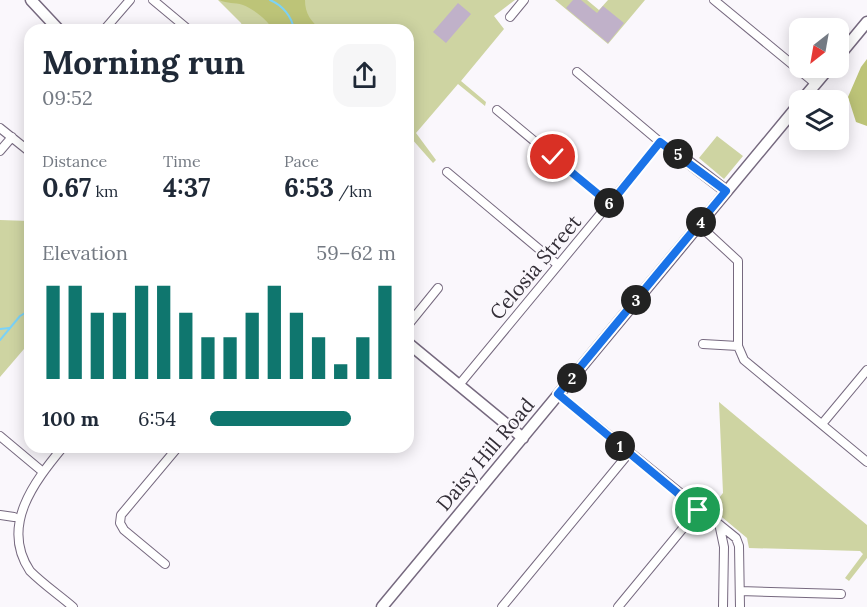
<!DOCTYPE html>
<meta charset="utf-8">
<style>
:root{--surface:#fff;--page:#f6f6f7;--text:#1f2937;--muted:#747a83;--accent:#0f766e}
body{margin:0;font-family:Lora,serif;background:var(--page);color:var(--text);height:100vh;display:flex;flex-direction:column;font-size:22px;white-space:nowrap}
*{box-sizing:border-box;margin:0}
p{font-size:20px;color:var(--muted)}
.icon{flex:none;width:33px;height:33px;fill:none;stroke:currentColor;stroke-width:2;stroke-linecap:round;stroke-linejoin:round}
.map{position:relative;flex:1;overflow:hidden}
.side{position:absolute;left:24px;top:24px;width:390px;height:429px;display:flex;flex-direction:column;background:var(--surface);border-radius:18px;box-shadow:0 3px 15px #0003}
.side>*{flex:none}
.needle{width:39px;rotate:211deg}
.controls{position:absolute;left:789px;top:18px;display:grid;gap:12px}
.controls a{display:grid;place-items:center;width:60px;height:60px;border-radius:12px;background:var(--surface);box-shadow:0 3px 15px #0003;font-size:30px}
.pin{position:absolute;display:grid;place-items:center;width:51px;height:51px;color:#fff;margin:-26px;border:3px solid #fff;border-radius:50%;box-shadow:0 2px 6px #0007}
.km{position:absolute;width:30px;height:30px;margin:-15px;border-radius:50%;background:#222;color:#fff;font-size:16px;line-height:30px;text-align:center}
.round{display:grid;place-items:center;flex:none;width:63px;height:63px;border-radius:18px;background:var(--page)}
.head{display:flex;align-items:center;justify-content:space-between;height:102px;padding:0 18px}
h1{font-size:33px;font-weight:800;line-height:45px}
.stats{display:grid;grid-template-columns:repeat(3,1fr);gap:9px;height:102px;padding:6px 18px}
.stats div{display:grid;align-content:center}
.stats b{font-size:26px;font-weight:800}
.stats small{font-size:16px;font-weight:400}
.stats p{font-size:16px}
.chart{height:168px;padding:12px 18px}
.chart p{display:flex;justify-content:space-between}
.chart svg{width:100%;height:108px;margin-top:6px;stroke:var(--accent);stroke-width:6}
ul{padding:0 18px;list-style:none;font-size:20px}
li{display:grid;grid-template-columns:96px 72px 1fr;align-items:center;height:45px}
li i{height:15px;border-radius:8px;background:var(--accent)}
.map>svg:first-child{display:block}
.green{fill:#ced4a2}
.forest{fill:#bdc478}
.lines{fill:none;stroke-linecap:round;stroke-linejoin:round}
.stream{stroke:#7bd2f7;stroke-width:2}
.building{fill:#c0b1c9}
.street-casing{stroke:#76697f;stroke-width:10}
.secondary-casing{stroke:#76697f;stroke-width:13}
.street{stroke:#fff;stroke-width:8}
.secondary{stroke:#fff;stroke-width:10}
.route-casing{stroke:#fff;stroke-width:12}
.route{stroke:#1a73e8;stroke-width:8}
.labels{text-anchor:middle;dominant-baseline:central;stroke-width:4.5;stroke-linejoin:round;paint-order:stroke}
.street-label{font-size:20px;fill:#332e37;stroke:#faf7fc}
</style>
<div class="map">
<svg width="867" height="607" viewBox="0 0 867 607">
<rect width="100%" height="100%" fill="#faf7fc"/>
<path class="green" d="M218 0H515L494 16 504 29 461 81 486 102 485 106 458 84 416 133 436 160 433 163 411 138 408 141V30H244L241 23Z
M555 0H587L599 10 608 0H645L608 44Z
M717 136 743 156 724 179 699 158Z
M0 220 30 221V342L0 377Z
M719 402 867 525V558L849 581 845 578 863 554 860 551 749 548 747 538 711 508 723 493Z"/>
<path class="forest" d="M219 0H305C305 14 311 21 321 30H273C268 20 253 9 243 5 234 2 228 4 219 0Z
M867 59V126L856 122 848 97 861 67Z"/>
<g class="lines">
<path class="stream" d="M270 0C282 5 292 16 294 30
M0 329 9 328
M0 340 20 316 30 310"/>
</g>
<path class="building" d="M573 0H581L597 13 603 6 624 23 608 43 566 8Z
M458 3 471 14 446 43 433 32Z"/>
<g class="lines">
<g class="street-casing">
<path id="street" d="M153 0 189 30
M714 0 816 84
M510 17 524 0
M104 30 130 0
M577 72 660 142 687 161
M497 110 610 204
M0 128 30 152
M0 151 12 137
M447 172 558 265
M699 225 738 261V346L744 360 867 462
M408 325 438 288
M703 344 738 346
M459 385 660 142
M558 394 736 538 739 546 740 607
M822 424 867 370
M0 436 43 472
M63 447C34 482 0 526 30 571 43 584 59 595 73 607
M0 515 14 517
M720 528 724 547 723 607
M165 564 124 530 120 523 121 515 178 447
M740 591 841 594
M502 607 629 453
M618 607 698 510"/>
</g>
<g class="secondary-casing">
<path id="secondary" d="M31 0 59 30
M838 57 867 22
M802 100 829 68
M687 161 726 191
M408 343 523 438
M382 607 800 103"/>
</g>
<use href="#street" class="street"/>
<use href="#secondary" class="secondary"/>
</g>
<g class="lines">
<g class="route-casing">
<path id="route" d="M553 157 610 204 660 142 726 191 558 394 698 510"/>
</g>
<use href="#route" class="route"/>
</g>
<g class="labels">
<g class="street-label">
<text transform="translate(535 267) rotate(-50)">Celosia Street</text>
<text transform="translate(485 454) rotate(-50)">Daisy Hill Road</text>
</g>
</g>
</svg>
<div class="controls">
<a><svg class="needle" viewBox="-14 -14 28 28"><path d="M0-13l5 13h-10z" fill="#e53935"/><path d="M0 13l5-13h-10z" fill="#747a83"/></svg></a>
<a><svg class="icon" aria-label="layers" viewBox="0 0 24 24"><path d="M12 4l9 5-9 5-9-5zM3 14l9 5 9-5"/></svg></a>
</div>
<div class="pin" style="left:698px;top:510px;background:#1e9e55"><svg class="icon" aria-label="arrive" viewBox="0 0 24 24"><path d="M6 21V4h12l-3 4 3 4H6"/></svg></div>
<div class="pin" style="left:553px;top:157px;background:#d93025"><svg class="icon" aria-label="check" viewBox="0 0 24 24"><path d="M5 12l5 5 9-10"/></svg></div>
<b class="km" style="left:620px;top:446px">1</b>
<b class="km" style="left:572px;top:378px">2</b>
<b class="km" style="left:636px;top:300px">3</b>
<b class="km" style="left:701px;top:222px">4</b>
<b class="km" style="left:678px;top:154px">5</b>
<b class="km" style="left:609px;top:203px">6</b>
<section class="side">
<div class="head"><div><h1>Morning run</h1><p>09:52</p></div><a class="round"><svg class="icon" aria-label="share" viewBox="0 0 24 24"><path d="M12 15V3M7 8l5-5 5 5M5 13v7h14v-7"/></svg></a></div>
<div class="stats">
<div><p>Distance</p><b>0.67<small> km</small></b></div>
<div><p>Time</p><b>4:37</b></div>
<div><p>Pace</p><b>6:53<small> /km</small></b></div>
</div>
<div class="chart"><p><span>Elevation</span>59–62 m</p>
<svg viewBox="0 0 160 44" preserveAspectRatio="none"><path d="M5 44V6M15 44V6M25 44V17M35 44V17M45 44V6M55 44V6M65 44V17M75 44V27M85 44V27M95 44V17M105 44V6M115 44V17M125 44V27M135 44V38M145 44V27M155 44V6"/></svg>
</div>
<ul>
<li><b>100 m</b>6:54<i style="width:76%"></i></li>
</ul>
</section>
</div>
